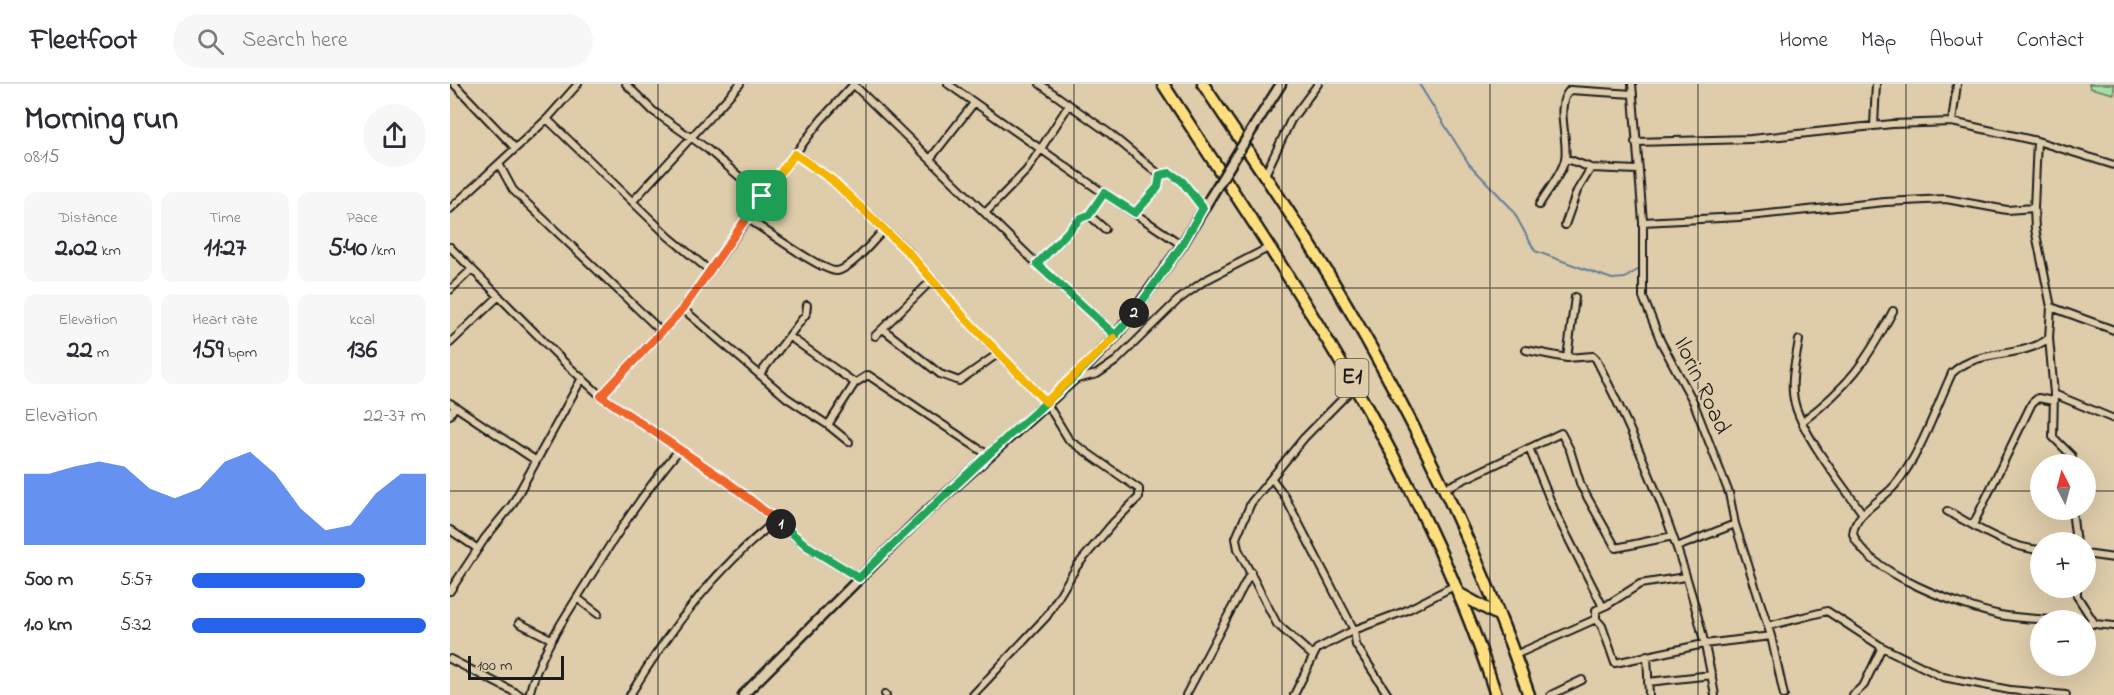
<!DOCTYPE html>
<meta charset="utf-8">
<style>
:root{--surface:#fff;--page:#f7f7f7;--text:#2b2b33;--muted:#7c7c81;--line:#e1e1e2;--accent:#2563eb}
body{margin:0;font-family:"Indie Flower",sans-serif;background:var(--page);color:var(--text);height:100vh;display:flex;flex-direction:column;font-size:22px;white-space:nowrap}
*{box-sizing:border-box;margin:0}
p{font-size:20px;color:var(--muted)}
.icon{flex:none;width:33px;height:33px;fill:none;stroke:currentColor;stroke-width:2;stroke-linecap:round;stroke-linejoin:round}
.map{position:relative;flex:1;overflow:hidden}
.sheet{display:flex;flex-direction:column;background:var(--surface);width:450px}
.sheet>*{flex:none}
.needle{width:39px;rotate:354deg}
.tools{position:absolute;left:1580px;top:370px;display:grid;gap:12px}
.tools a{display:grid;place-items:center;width:66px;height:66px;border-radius:50%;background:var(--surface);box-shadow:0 6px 24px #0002;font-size:30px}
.scale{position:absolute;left:18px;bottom:15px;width:96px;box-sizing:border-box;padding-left:6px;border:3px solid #1c1c1c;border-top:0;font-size:16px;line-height:21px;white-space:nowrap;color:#1c1c1c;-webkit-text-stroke:4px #deccaa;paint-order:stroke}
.pin{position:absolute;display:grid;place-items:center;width:51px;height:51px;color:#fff;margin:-26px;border-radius:12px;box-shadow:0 3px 9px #0006}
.km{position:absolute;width:30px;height:30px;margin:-15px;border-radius:50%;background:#222;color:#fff;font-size:16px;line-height:30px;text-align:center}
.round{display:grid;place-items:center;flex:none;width:63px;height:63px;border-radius:32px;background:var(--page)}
.headline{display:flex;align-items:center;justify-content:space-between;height:102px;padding:0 24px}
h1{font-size:33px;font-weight:700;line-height:45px}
.figures{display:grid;grid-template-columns:repeat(3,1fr);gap:9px;height:102px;padding:6px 24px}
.figures div{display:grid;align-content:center;border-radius:12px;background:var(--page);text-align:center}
.figures b{font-size:26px;font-weight:700}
.figures small{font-size:16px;font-weight:400}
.figures p{font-size:16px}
.chart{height:168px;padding:12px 24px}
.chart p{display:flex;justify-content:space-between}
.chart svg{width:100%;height:108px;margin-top:6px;fill:var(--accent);opacity:.7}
ul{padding:0 24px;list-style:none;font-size:20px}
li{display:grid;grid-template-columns:96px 72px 1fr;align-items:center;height:45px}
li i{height:15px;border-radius:8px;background:var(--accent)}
header{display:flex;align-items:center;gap:36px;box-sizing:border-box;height:84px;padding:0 30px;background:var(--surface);border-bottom:2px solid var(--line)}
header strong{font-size:28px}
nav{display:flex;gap:33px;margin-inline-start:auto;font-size:21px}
.search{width:420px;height:54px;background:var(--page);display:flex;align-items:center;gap:15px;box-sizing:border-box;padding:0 21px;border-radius:33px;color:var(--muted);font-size:22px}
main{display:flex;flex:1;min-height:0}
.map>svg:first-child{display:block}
.green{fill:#a5dfa4;stroke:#607e60;stroke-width:1.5}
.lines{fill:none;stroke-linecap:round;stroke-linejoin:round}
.stream{stroke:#628099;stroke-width:2}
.minor-casing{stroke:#1c1c1c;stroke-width:10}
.secondary-casing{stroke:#1c1c1c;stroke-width:13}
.motorway-casing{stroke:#1c1c1c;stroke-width:15}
.minor{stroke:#deccaa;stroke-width:6}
.secondary{stroke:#deccaa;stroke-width:8}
.motorway{stroke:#fedf80;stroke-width:10}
.secondary-bridge-casing{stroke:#1c1c1c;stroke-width:13;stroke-linecap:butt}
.secondary-bridge{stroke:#deccaa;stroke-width:8}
.split-1-casing{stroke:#fff;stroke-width:12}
.split-2-casing{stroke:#fff;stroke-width:12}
.split-3-casing{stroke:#fff;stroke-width:12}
.split-4-casing{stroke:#fff;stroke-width:12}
.split-1{stroke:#f0652b;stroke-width:8}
.split-2{stroke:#22a559;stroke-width:8}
.split-3{stroke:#22a559;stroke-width:8}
.split-4{stroke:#f5b400;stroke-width:8}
.grid{fill:none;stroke:#1c1c1c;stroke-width:1.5;stroke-opacity:0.55}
.labels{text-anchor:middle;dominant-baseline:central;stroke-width:4.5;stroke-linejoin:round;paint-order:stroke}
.shield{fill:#deccaa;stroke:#565147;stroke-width:1.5}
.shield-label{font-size:22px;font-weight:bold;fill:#1c1c1c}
.street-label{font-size:24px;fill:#1c1c1c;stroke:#deccaa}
</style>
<header>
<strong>Fleetfoot</strong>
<div class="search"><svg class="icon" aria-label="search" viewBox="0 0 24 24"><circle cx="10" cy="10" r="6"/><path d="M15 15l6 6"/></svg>Search here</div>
<nav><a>Home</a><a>Map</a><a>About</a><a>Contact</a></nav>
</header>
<main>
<section class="sheet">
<div class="headline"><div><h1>Morning run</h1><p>08:15</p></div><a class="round"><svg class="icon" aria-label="share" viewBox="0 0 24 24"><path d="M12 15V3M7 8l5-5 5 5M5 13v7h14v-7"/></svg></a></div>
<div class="figures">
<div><p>Distance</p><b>2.02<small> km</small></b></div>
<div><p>Time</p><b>11:27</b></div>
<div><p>Pace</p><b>5:40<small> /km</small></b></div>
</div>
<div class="figures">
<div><p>Elevation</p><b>22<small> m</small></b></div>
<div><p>Heart rate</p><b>159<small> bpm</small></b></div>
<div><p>kcal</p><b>136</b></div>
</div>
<div class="chart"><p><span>Elevation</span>22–37 m</p>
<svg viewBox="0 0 160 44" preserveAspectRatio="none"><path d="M0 44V15L10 15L20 12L30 10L40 12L50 21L60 25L70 21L80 10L90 6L100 15L110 29L120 38L130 36L140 23L150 15L160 15V44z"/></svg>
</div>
<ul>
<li><b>500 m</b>5:57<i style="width:74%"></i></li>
<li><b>1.0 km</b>5:32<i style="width:100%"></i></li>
</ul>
</section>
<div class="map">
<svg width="1664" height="611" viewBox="0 0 1664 611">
<rect width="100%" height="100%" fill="#deccaa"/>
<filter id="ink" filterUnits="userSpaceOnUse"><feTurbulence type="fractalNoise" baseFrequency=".0167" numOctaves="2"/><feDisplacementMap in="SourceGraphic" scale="12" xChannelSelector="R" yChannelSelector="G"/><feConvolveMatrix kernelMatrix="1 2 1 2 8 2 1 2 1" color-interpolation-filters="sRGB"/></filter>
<g filter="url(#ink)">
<path class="green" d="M1639 0H1664V10L1640 4Z"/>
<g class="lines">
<path class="stream" d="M969 0 1019 80 1062 125 1085 167 1162 195 1175 194 1189 185"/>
<g class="minor-casing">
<path id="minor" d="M4 0 65 64
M176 0 203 27 256 64 312 112
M403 0 587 180 666 252
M498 0 656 111
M590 0 659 49 710 91 720 89 732 97 753 124
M1182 0 1193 138V213L1211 258 1243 317 1279 409 1285 440 1321 552 1334 611
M97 35 219 153 260 187
M1502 38 1507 0
M1424 42 1426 0
M1587 57 1584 124 1585 145 1601 223 1599 254 1604 310 1603 353 1622 372V381
M1185 58 1301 55 1442 40 1502 38 1587 57 1664 81
M346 70 382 96 460 169 514 233 596 318 619 356 689 405V413L663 439 627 482 597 532 523 611
M1115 74 1141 84 1188 86
M480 75 524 19
M49 80 63 106 212 248
M814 93 841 36 868 0
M183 117 290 0
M1089 121C1097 107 1112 90 1115 75 1119 55 1104 21 1120 6L1183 10
M0 125 97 35 128 0
M536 128 577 86 619 21
M685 129 708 103 710 91
M639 131 655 145
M298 135C313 144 374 189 387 187 401 185 423 157 433 147
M1193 138 1289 133 1435 118 1496 115 1557 126 1584 124
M1115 141 1127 107 1141 84
M0 163 115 279 151 312 275 396 357 462 409 494
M587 180 631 134 639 131 654 109 732 161
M0 206 22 185
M1601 223 1664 246
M233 225 337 314 378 341 399 358
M433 245 490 290 509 297 549 269
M425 252 482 196
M340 253 405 299
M1599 254C1571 276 1530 263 1502 289 1485 326 1471 370 1445 401 1432 417 1405 428 1403 450 1416 489 1513 523 1550 531 1571 535 1594 535 1616 537
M1349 256C1346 275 1340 297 1344 316 1350 348 1393 402 1413 430
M0 259 49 212
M1076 266 1117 274 1143 272 1146 275C1200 381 1245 494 1265 611
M1117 274 1125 213
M310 290 356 230 357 221
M623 296 647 290 666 277 728 216 754 197 820 163
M1604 310 1664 335
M151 312 233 225 338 79 371 36 404 0
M0 319 85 376
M0 331 5 322
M1353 337C1399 302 1416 278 1443 227
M378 341 405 299 418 291 538 371
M1079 364 1105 428 1152 521
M822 395 834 411 904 546 906 561 938 611
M996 404 1111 349 1120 366 1131 402 1166 464 1223 452
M1622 426 1626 459
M1497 427C1527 443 1555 463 1590 466
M1523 441 1582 319 1588 314 1603 317
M0 446 28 465
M1227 463 1285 440
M1635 470 1664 474
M1627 504V512L1645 540
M0 507 35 454 62 421 132 294
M127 514 148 530
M1146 535 1152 542 1165 579 1254 560 1321 552
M69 539 101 555
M1635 539 1664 542
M1318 542 1377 527 1432 563 1493 593 1560 606 1616 611
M862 571 827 540 788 465 786 454 801 419 854 354 905 302
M1065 571 1146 535V526L1157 521 1190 500 1235 493
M1197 571 1199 611
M0 575 70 611
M1198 598 1262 591
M435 610 436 611
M79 611C89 570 113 537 135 501 164 454 193 409 229 366
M180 611C219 546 267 483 327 436
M736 611 801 488
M844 611 867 565 904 546 955 527 1004 502
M1101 611 1132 596
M1403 611 1414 601 1432 563"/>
</g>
<g class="secondary-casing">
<path id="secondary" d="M805 41 831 0
M293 611 472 432 623 296 666 252 732 161 760 114"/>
</g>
<g class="motorway-casing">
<path id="motorway" d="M713 0C840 195 974 387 1046 611
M753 0C797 67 844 132 885 201 963 332 1029 467 1079 611
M1008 509 1048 531"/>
</g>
<use href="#minor" class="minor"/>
<use href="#secondary" class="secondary"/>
<use href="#motorway" class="motorway"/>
<g class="secondary-bridge-casing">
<path id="secondary-bridge" d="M760 114 805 41"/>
</g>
<use href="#secondary-bridge" class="secondary-bridge"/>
</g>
</g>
<g class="lines" filter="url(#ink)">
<g class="split-1-casing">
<path id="split-1" d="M312 112 233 225 151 312 275 396 331 440"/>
</g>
<g class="split-2-casing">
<path id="split-2" d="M331 440 357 462 409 494C459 444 511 396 563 348 605 310 649 274 684 229"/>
</g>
<g class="split-3-casing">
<path id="split-3" d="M664 254 666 252 587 180 631 134 639 131 654 109 685 129 708 103 710 91 720 89 732 97 753 124 732 161 684 229"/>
</g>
<g class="split-4-casing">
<path id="split-4" d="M312 112 345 70 382 96 460 170 514 233 596 318 664 254"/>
</g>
<use href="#split-1" class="split-1"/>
<use href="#split-2" class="split-2"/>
<use href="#split-3" class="split-3"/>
<use href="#split-4" class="split-4"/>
</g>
<path class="grid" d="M208 0V611M416 0V611M624 0V611M832 0V611M1040 0V611M1248 0V611M1456 0V611M0 204H1664M0 407H1590M1635 407H1664"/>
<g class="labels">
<rect class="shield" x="885.5" y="275" width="33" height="38" rx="4.5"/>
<g class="shield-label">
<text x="902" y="294">E1</text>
</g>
<g class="street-label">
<text transform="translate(1251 302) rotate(65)">Ilorin Road</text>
</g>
</g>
</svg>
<div class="tools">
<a><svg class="needle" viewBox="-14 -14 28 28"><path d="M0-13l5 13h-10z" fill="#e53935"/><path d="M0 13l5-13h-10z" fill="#7c7c81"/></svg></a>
<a>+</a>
<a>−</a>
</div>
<div class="scale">100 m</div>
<div class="pin" style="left:312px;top:112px;background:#1e9e55"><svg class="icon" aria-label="arrive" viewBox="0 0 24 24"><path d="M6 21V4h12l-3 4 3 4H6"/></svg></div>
<b class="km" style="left:331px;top:440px">1</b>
<b class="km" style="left:684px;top:229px">2</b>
</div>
</main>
